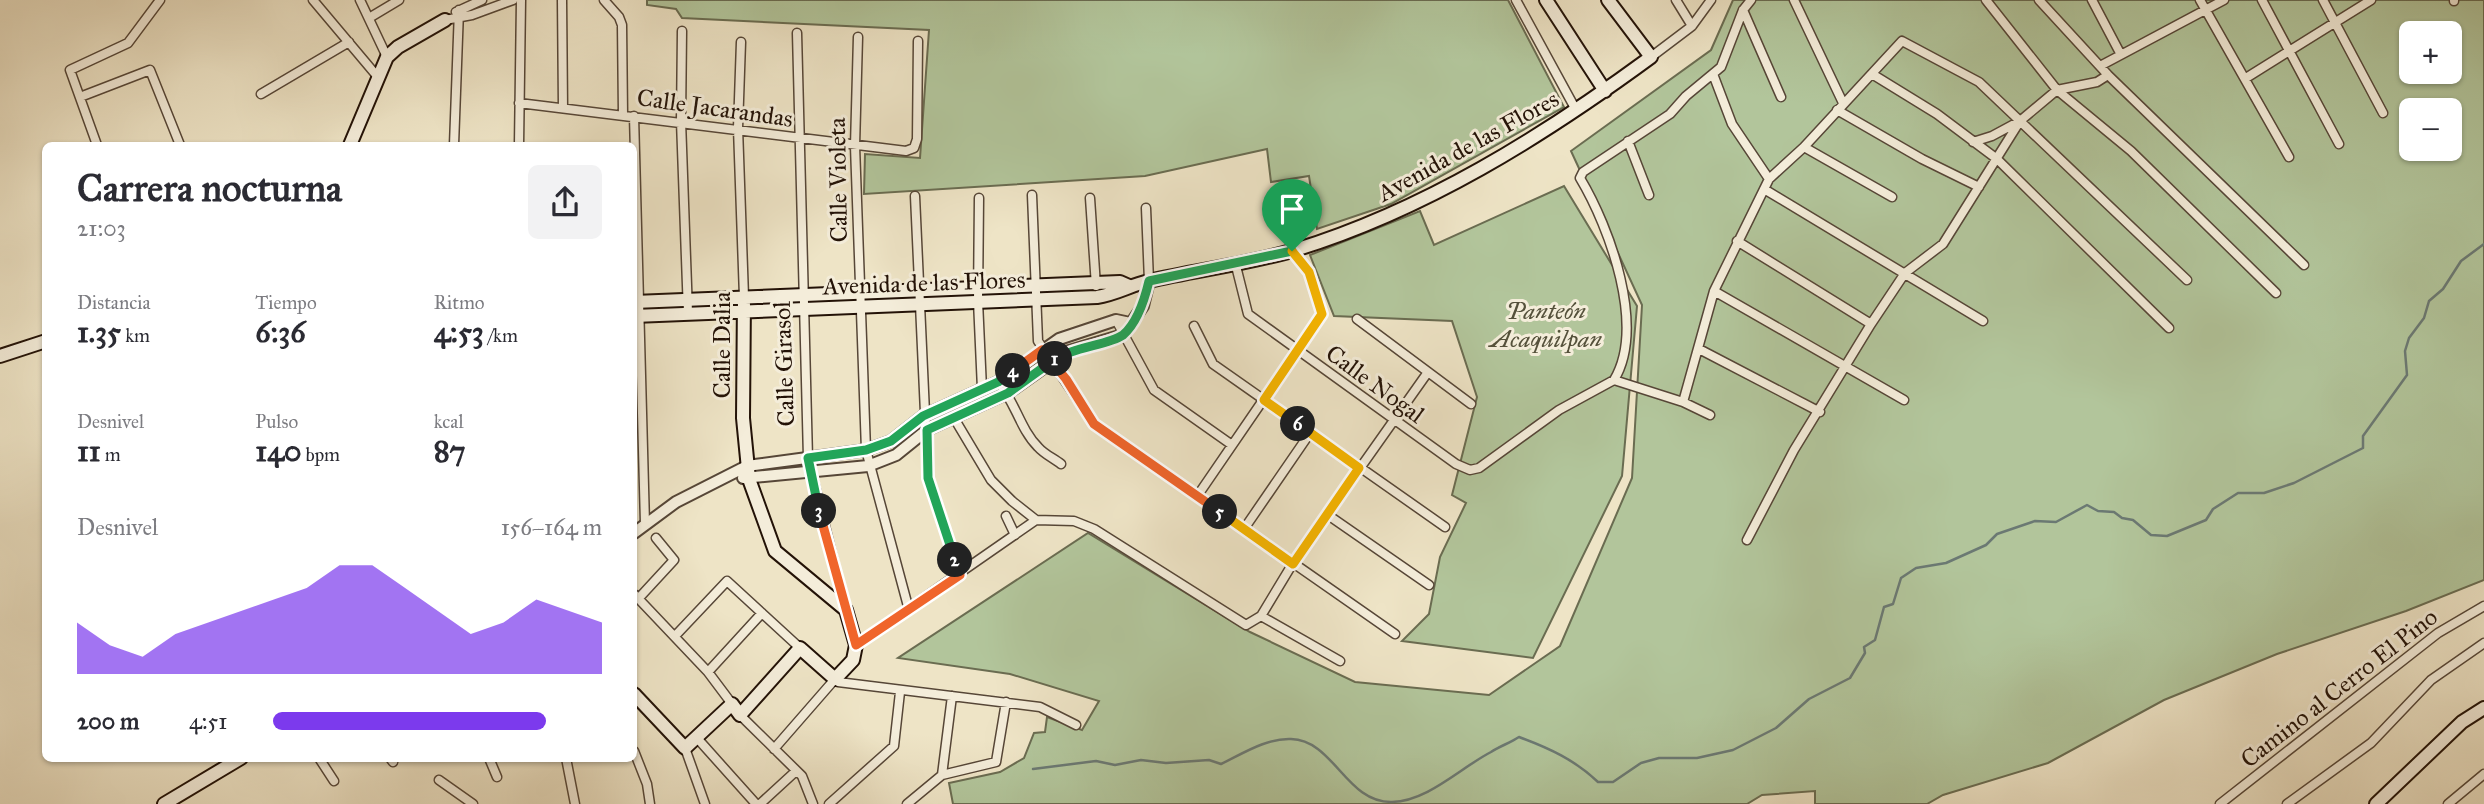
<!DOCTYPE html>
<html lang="es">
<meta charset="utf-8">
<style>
:root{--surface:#fff;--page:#f2f2f3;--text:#2b2b33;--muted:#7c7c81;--accent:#7c3aed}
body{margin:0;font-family:"IM FELL Great Primer",serif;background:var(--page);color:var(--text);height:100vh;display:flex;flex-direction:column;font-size:26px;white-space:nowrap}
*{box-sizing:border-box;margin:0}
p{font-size:23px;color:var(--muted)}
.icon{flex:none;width:38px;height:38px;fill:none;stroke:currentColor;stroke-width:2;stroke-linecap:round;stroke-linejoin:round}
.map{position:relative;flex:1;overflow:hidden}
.drawer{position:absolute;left:42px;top:142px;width:595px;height:620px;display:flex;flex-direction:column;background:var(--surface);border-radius:10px;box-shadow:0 2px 5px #0004}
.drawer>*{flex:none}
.controls{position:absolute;left:2399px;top:21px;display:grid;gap:14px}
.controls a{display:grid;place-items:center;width:63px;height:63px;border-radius:10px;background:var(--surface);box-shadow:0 2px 5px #0004;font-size:35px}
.pin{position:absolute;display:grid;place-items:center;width:60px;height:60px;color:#fff;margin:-72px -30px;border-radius:50% 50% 50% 0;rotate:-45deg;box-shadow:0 0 7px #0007}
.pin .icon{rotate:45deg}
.km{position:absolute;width:35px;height:35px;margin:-18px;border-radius:50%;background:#222;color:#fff;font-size:19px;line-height:35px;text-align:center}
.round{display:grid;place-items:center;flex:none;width:74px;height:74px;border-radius:10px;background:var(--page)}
.headline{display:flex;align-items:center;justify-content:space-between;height:119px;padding:0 35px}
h1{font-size:38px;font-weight:700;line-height:52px}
.figures{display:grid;grid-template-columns:repeat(3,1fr);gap:10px;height:119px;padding:7px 35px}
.figures div{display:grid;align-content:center}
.figures b{font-size:30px;font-weight:700}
.figures small{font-size:19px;font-weight:400}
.figures p{font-size:19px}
.chart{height:196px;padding:14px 35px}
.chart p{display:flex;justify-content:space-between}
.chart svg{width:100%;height:126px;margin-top:7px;fill:var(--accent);opacity:.7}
ul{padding:0 35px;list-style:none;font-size:23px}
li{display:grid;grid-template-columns:112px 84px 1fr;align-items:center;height:52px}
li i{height:18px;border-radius:9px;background:var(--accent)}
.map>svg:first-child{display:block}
.green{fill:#b2c59b;stroke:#6a6c51;stroke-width:2;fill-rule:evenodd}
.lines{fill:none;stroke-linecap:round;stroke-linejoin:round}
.stream{stroke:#6b7973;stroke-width:2.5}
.minor-casing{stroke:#564637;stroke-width:11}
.tertiary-casing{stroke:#564637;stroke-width:14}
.secondary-casing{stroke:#231207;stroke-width:16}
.minor{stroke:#f4edda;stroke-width:8}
.tertiary{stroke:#f4edda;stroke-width:10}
.secondary{stroke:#f4edda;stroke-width:12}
.split-1-casing{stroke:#fff;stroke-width:14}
.split-2-casing{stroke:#fff;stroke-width:14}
.split-3-casing{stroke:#fff;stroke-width:14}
.split-4-casing{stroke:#fff;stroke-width:14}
.split-5-casing{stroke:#fff;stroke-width:14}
.split-6-casing{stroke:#fff;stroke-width:14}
.split-7-casing{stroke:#fff;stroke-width:14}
.split-1{stroke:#22a559;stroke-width:9}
.split-2{stroke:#22a559;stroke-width:9}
.split-3{stroke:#f0652b;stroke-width:9}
.split-4{stroke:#22a559;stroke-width:9}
.split-5{stroke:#f0652b;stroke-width:9}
.split-6{stroke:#f5b400;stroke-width:9}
.split-7{stroke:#f5b400;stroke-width:9}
.labels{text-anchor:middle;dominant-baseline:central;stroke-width:6;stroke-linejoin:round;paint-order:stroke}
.street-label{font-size:24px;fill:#231207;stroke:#f4edda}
.park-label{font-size:24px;font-style:italic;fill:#55513b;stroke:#f4edda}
</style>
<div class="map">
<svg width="2484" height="804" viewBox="0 0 2484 804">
<rect width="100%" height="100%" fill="#eee4c6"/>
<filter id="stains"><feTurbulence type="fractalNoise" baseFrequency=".00286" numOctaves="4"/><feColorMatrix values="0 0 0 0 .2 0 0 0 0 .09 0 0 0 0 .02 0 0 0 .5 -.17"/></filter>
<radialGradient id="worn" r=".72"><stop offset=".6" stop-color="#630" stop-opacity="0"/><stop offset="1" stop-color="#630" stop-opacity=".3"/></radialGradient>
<path class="green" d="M647 0H1508L1564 107 1391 204 1317 229 1309 176 1271 182 1267 149 1145 176 864 194 865 154 920 158 929 30 682 18 676 9 647 5Z
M1733 0H2484V580L2406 611 2277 654 2164 700 2048 763 1943 795 1927 804H1815V791L1762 795 1747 804H953L949 783 1000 772 1024 758 1034 733 1045 732 1047 717 1082 730 1099 701 1010 674 898 658 1088 533 1250 632 1355 682 1489 695 1560 646 1632 478 1642 305 1571 151 1711 50ZM2412 33H2450V72H2412ZM2412 110H2450V149H2412Z
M1564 186 1637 306 1622 476 1533 658 1402 641 1429 614 1440 557 1466 503 1452 495 1477 397 1452 321 1334 316 1310 255 1420 211 1434 245Z"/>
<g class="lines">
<path class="stream" d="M1033 769 1096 761 1115 765 1141 760 1166 763 1209 760 1221 764C1242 754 1266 738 1291 739 1334 740 1346 803 1392 802 1428 801 1460 768 1491 752 1500 746 1510 743 1519 737 1549 748 1575 760 1598 782H1613L1641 763 1659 758H1697L1733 750 1776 728 1809 699 1850 678 1865 653 1864 647 1875 640 1884 607 1893 604 1901 578 1916 568 1946 563 1986 545 1997 534 2035 521 2056 522 2087 505 2098 511 2114 512 2122 518 2133 520 2151 535 2167 536 2206 520 2213 509 2238 493H2264L2294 483 2363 448V436L2407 375 2405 351 2409 338 2424 318 2429 301 2443 289 2461 261 2484 244"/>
<g class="minor-casing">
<path id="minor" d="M313 0 377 76
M360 0 387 57
M562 0 563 108
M604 0 619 17 622 25 623 115
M1516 0 1576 110
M1676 0 1692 26
M1794 0 1843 103
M1986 0 2057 90 2131 151 2276 293
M2039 0 2108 75 2304 265
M2092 0 2120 53
M2200 0 2289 157
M2262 0 2339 144
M2323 0 2383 113
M2454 0V1
M1743 10 1781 97
M456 12 482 0
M369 18 399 0
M445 20 472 15 513 0
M682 31 681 121 688 313
M797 33 808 458 846 610
M858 37 855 146 866 450 909 610
M741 42 738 128 744 297
M1651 57 1692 26 1711 0
M2100 66 2224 0
M1713 74 1732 124 1769 179
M1872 74 1937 114 1997 159 2169 328
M2246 78 2371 0
M261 94 349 42
M80 97 150 70 180 145
M519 103 906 151 914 148 917 139 918 41
M1837 110 1922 159 1979 187
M634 116 645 524
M1628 141 1649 195
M1973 142 1992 136 2018 122
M97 145 70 70 128 43 160 0
M454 145 459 10
M519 145 521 0
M1804 147 1892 197
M1764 189 1983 321
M1032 195 1038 341 1094 424 1395 634
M915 196 928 478 960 575
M979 198 978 301 982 389
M1090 198 1096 286
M1146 208 1149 281
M1737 241 1871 324
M1235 262 1248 314 1456 464 1470 470 1479 468 1559 410 1614 380
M1714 291 1904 400
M1357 319 1471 404
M1116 320 1154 390 1232 445
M1194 326 1213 364 1445 527
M1699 349 1820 412
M1614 380C1646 327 1610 228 1580 178L1583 172 1670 114 1686 96 1721 67 1743 10 1751 0
M1614 380 1683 402 1710 415
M998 382C1015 401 1020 429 1038 447 1044 454 1053 458 1061 464
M1683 402 1714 291 1769 179 1804 147 1902 41 1979 82 2187 280
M954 418 991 480 1012 501 1036 520 1074 521 1094 529 1246 625 1261 616 1293 563 1428 372
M1198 495 1322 314 1309 272 1292 251
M1328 515 1429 585
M1006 516 1015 535
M1244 529 1310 433
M1747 540 1794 450 1871 324 1905 273 1943 244 2020 121 2057 90 2097 82 2108 75
M634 594 708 672 732 704
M638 599 674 560 656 538
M1261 616 1340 661
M675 636 727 581 800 648
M856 645 1036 520
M708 672 762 613
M740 715 802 776 813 804
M697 738 756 804
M685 748 705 804
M774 749 835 679 838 682 1040 707 1076 725
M634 751 647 784 650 804
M319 758 334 781
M390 758 393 762
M489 758 497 777
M566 758 575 804
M942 775 996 762 1006 702
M439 780 473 804
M760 804 796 771
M829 804 894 746 900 692
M907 804 942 775 952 696
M2220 804 2438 633 2484 606
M2287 804 2371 743 2431 680 2484 643
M2448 804 2484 774"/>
</g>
<g class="tertiary-casing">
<path id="tertiary" d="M743 478 868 466 896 455 927 430 1008 393 1066 352 1123 335 1143 306 1149 281
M634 533 676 502 747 466 866 450 891 441 923 416 998 382 1059 339 1116 320 1130 323"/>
</g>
<g class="secondary-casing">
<path id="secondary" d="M1546 0 1605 91
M350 145 387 57 398 47 445 20
M634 302 1120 282 1129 286
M634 316 1097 297C1117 294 1130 285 1149 281 1197 270 1248 264 1295 250 1425 210 1542 137 1651 57L1608 0
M0 356 46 341
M634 694 685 748 732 704 740 715 800 648 835 679 853 660 856 645 846 610 775 551 749 479 743 418 744 297
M164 804 241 758
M2376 804 2462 722 2484 708"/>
</g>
<use href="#minor" class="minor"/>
<use href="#tertiary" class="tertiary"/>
<use href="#secondary" class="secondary"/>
</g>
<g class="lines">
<g class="split-1-casing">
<path id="split-1" d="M1055 359C1074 347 1109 345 1123 335 1137 323 1145 298 1149 281L1292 251"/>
</g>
<g class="split-2-casing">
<path id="split-2" d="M955 560 928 478 927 430 1008 393 1055 359"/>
</g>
<g class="split-3-casing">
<path id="split-3" d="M819 511 856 645 960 575 955 560"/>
</g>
<g class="split-4-casing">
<path id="split-4" d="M819 511 808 458 866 450 891 441 923 416 998 382 1013 371"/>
</g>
<g class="split-5-casing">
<path id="split-5" d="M1013 371 1042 350 1066 379 1094 424 1220 512"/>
</g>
<g class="split-6-casing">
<path id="split-6" d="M1220 512 1293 564 1359 468 1298 424"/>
</g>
<g class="split-7-casing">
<path id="split-7" d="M1292 251 1309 272 1322 314 1264 400 1298 424"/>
</g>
<use href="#split-1" class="split-1"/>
<use href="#split-2" class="split-2"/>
<use href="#split-3" class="split-3"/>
<use href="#split-4" class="split-4"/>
<use href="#split-5" class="split-5"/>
<use href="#split-6" class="split-6"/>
<use href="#split-7" class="split-7"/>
</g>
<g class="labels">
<g class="street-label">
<text transform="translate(715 108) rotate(8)">Calle Jacarandas</text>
<text transform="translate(1468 146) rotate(-29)">Avenida de las Flores</text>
<text transform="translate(838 180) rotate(-91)">Calle Violeta</text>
<text transform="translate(924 283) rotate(-2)">Avenida de las Flores</text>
<text transform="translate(722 345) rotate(-90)">Calle Dalia</text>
<text transform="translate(784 364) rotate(-92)">Calle Girasol</text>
<text transform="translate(1375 384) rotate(36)">Calle Nogal</text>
<text transform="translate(2339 688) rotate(-38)">Camino al Cerro El Pino</text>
</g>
<g class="park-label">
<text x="1546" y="311">Panteón<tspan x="1546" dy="28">Acaquilpan</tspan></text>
</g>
</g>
<rect width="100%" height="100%" filter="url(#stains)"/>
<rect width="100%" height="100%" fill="url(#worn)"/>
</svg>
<div class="controls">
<a>+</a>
<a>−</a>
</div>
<div class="pin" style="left:1292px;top:251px;background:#1e9e55"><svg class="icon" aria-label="arrive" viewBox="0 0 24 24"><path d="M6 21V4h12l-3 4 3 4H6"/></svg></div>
<b class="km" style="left:1055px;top:359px">1</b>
<b class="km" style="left:955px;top:560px">2</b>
<b class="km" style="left:819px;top:511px">3</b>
<b class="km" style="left:1013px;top:371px">4</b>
<b class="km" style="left:1220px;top:512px">5</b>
<b class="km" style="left:1298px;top:424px">6</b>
<section class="drawer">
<div class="headline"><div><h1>Carrera nocturna</h1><p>21:03</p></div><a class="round"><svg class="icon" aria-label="share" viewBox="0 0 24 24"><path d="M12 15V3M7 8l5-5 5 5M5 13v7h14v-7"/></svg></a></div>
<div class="figures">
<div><p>Distancia</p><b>1.35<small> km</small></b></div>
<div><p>Tiempo</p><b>6:36</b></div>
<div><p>Ritmo</p><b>4:53<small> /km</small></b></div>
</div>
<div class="figures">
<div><p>Desnivel</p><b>11<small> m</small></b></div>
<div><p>Pulso</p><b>140<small> bpm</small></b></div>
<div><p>kcal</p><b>87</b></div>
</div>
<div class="chart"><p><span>Desnivel</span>156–164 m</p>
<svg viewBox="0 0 160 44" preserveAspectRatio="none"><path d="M0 44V26L10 34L20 38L30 30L40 26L50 22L60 18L70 14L80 6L90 6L100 14L110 22L120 30L130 26L140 18L150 22L160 26V44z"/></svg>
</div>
<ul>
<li><b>200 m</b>4:51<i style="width:83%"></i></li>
</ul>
</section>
</div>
